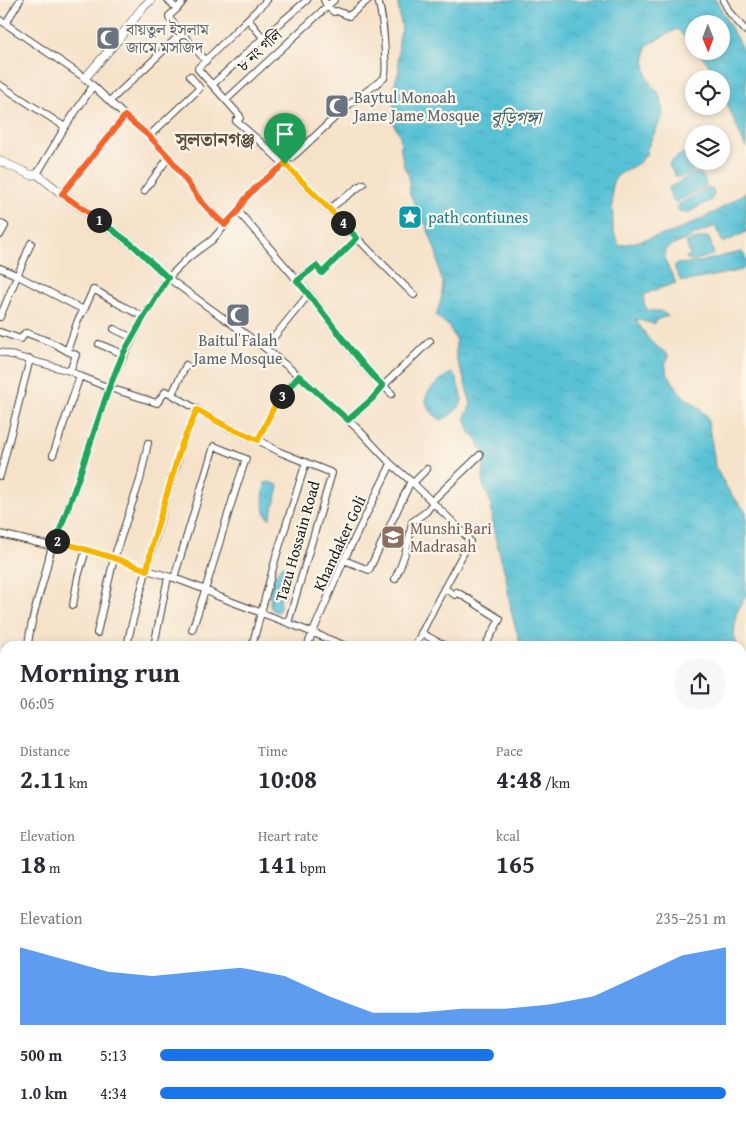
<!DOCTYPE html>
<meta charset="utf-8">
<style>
:root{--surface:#fff;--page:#f7f7f7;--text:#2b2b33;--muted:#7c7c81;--accent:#1a73e8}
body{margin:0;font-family:"Gentium Book Plus","Noto Serif Bengali",serif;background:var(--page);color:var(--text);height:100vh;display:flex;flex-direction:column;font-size:19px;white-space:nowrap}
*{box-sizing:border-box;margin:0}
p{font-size:16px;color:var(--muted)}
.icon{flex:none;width:28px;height:28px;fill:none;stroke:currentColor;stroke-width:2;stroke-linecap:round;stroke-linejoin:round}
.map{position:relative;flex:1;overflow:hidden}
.details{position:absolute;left:0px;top:641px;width:746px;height:481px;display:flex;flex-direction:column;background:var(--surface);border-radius:15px 15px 0 0;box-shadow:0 2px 8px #0003}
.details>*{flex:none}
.needle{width:32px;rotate:179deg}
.buttons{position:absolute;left:685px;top:15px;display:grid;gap:10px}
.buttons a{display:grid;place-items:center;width:45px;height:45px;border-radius:50%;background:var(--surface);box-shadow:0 2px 8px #0003;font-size:25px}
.pin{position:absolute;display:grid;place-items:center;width:42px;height:42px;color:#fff;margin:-51px -21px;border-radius:50% 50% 50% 0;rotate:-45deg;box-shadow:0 0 5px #0007}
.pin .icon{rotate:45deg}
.km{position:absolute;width:25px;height:25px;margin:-12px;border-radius:50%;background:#222;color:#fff;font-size:14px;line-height:25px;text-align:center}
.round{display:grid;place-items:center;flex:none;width:52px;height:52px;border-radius:26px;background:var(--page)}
.head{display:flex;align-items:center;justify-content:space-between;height:85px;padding:0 20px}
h1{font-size:28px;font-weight:700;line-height:38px}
.stats{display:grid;grid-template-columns:repeat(3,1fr);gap:8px;height:85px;padding:5px 20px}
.stats div{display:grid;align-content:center}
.stats b{font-size:25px;font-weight:700}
.stats small{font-size:14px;font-weight:400}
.stats p{font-size:14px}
.chart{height:140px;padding:10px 20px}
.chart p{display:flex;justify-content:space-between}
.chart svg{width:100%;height:90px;margin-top:5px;fill:var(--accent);opacity:.7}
ul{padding:0 20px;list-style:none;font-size:16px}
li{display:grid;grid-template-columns:80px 60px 1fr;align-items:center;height:38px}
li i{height:12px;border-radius:6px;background:var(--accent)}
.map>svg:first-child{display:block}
.water{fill:url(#water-ripples);stroke:#3a6e78}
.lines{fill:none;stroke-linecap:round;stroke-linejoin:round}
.stream{stroke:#58c1d5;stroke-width:1}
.minor-casing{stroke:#3d3a36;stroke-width:8}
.tertiary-casing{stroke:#3d3a36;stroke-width:9}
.trunk-casing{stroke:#3d3a36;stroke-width:12}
.minor{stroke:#fff;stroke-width:6}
.tertiary{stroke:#fff;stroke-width:8}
.trunk{stroke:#fff;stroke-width:10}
.split-1-casing{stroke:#fff;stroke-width:10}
.split-2-casing{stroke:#fff;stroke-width:10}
.split-3-casing{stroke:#fff;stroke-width:10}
.split-4-casing{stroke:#fff;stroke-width:10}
.split-5-casing{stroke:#fff;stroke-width:10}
.split-1{stroke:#f0652b;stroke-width:6}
.split-2{stroke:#22a559;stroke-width:6}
.split-3{stroke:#f5b400;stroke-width:6}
.split-4{stroke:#22a559;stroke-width:6}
.split-5{stroke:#f5b400;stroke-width:6}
.labels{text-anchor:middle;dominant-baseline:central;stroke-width:4.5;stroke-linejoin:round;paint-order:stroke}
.worship-label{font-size:16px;fill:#5b616d;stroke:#fbf7ec;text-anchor:start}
.street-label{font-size:16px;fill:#1c1c1c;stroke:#fbf7ec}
.culture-label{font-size:16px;fill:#0d838f;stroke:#fbf7ec;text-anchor:start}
.education-label{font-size:16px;fill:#785e54;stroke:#fbf7ec;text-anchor:start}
.water-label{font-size:18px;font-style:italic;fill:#345e66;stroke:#fbf7ec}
.quarter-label{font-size:19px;font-weight:bold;fill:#5e4b3c;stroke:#fbf7ec}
</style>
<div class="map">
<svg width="746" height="1122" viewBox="0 0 746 1122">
<defs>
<pattern id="water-ripples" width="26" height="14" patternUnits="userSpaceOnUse" patternTransform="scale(1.25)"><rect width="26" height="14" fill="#58c1d5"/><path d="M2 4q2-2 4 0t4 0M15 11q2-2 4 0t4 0" fill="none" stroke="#4ca5b6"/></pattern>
</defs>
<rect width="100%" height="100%" fill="#fbf7ec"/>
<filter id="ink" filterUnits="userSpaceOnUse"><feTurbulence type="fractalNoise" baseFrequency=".02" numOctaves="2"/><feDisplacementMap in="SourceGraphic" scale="10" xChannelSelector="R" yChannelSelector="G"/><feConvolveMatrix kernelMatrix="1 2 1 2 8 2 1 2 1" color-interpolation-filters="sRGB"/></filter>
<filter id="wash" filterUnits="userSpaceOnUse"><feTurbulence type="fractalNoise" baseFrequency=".0096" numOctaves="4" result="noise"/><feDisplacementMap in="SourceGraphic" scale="20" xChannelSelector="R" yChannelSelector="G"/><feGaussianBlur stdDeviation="1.12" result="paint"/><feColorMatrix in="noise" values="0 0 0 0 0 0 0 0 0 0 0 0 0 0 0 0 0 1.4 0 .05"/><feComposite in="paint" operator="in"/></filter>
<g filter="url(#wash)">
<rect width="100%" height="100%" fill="#f6e2c9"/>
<path class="water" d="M397 0H716L746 56V148L721 90V79H716L707 62 697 51H721V24H694V47L677 29 646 46 645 65 648 79 651 85 658 92 662 104 663 115 647 149 646 155 640 162 617 176 612 184 613 230 619 246 674 232 717 211 746 192V217L745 218 746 224V232L723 243 715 226 665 249V261L676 283 652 291 644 295V304L649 311H660L668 316 658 319 654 324 635 319 650 341 668 355V359L665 363 667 373 679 391 685 398 696 405 707 416 713 450 715 467 730 493 746 512V595L736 614 734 635 737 646H521L512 615 509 598 506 577 494 533 491 503 483 484 484 455 475 436 470 433 465 417 471 404 463 376 456 358V340L449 326 436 316 441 300 443 284 439 270 437 255 426 225 410 195 409 176 404 166 401 150 400 135 394 125V86L399 70 398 59 399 39 402 29Z
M686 153 688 154 695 165C694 174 684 179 675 176L669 165 670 162 682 154Z
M698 172C702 174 707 182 706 187L676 202 672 200 668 189 670 187 695 173Z
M708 188 713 190 714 195 711 200 687 213C681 214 677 210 677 205Z
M705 237H708L710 240 714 254 693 261 687 259 686 257 690 255 686 242Z
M742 252C746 256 746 261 746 266L742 270 688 281H681L675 269V265L677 264 700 262 727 255Z
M452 373C457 377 457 380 458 386 459 390 461 394 462 398 463 407 449 417 441 420 434 416 424 406 426 397 427 390 445 375 452 373Z
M269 482 278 485 279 488 270 518H268C261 506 263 496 265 483Z
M283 565 285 566 286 570V576L281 578 277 588 278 590 283 592 285 594V596L280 598V609L277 612C265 608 273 600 269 591L274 575Z
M741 656 746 663V1122H675L674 1118H741Z"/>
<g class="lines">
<path class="stream" d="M0 646 5 648
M0 776 5 774"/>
</g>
</g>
<g filter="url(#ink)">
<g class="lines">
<g class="minor-casing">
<path id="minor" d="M168 0 177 9 169 16V18L206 61
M267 0 198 68V69L240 116V118L236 121C266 145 293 173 320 200 351 232 382 264 414 295
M324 0 327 6 334 12 337 11 349 16 368 0
M723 0 730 13 746 31
M177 9 184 0
M248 19 263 38
M0 20 85 78 125 116 149 136 169 157 200 200 211 212 225 225
M6 23 20 0
M0 85 65 127
M212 85 263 38 307 0
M226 100 334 0
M110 101 182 33
M149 136 199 89V87L190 76
M37 174 65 127 93 86
M144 191 169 157
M62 194 125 116
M329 209 363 184
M238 211 309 294 357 358 372 375 392 394
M0 223 5 226 0 235
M0 268 16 275 84 310
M168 278 265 348 299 376 360 431 391 464 413 483 462 531 470 541 438 600 415 646
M297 281 316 266 322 273 357 238
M0 317 31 243
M114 329 133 338
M0 332 21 339 25 333H27L55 344 67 351
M99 344 123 354
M265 348 309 294
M0 352 70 371 80 376 109 388
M70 371 76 355 67 351 78 320 84 310 93 290H95L119 304 144 317
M110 388 157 403 166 391 227 427 258 440
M172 394 186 365
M348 420 372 399 383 386 430 341
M53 455 80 376
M0 476 30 359
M413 483 427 469
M0 534 51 546
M56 541 114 558 147 570 174 578 206 590 217 596 288 623 346 646
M344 560 369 570 411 481
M174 578 214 446 246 459C226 515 212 573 192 630
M395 579C404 561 409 542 412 522L426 512 432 504V501L480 455
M444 588 455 595 457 592 500 619 485 646
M73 605 78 577 86 550
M288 623 332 473 280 452 258 440 273 409 279 400 299 376
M97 633 114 558 140 480 148 443
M421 633 446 646
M30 646H28C30 620 40 595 46 570 49 560 49 549 56 541L80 474 109 388 119 365 144 317 168 278 189 257 212 240 238 211 245 199 258 185 297 153 346 107 384 78C387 70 385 61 385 53 384 35 383 17 378 0
M127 646 131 627 171 480 177 464 181 446 197 410
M154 646 168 577
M252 646 276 557 306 462
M307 646 344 560 391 464
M0 782 2 784
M0 816 5 814
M0 977 5 975
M275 1118 277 1122
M383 1118 384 1122
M417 1118V1122
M474 1118 475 1122
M332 1122 346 1118
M647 1122 658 1119"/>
</g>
<g class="tertiary-casing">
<path id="tertiary" d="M85 78 118 40 143 7 151 0
M0 161 31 175 37 174 62 194 134 246 168 278"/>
</g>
<g class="trunk-casing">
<path id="trunk" d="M0 989 5 995
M115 1118 119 1122"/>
</g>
<use href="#minor" class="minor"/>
<use href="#tertiary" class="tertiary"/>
<use href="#trunk" class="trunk"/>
</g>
</g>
<g class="lines" filter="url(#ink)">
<g class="split-1-casing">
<path id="split-1" d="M99 220 62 194 125 116 149 136 169 157 200 200 211 212 225 225 238 211 245 199 258 185 285 164"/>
</g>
<g class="split-2-casing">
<path id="split-2" d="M57 541H56L80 474 109 388 123 354 144 317 168 278 134 246 99 220"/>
</g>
<g class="split-3-casing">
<path id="split-3" d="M57 541 114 558 147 570 154 538 181 446 197 410 226 426 258 440 273 409 282 396"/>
</g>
<g class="split-4-casing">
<path id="split-4" d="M282 396 299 376 348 420 372 399 383 386C350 354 328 315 297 281L316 266 322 273 357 238 343 223"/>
</g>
<g class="split-5-casing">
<path id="split-5" d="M285 164 343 223"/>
</g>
<use href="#split-1" class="split-1"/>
<use href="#split-2" class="split-2"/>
<use href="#split-3" class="split-3"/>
<use href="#split-4" class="split-4"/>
<use href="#split-5" class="split-5"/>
</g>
<defs>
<g id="mosque-square" transform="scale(1.25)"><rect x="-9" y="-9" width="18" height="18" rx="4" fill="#6b7280" stroke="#fbf7ec"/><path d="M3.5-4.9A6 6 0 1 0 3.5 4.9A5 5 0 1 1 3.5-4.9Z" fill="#fff"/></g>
<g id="sight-square" transform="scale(1.25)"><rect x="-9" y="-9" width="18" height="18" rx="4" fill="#0f9aa8" stroke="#fbf7ec"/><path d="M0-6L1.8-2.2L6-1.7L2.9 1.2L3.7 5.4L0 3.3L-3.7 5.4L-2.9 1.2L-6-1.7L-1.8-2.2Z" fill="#fff"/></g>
<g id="school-square" transform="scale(1.25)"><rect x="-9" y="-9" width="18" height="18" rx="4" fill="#8d6e63" stroke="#fbf7ec"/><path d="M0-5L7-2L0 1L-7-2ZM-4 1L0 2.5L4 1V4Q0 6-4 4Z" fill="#fff"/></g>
</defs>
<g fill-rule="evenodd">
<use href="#mosque-square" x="108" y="38"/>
<use href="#mosque-square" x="337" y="106"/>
<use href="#sight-square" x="410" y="217"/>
<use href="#mosque-square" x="238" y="315"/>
<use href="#school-square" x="393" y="537"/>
</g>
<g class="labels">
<g class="worship-label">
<text x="126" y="29">বায়তুল ইসলাম<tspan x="126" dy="18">জামে মসজিদ</tspan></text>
<text x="354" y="97">Baytul Monoah<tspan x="354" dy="18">Jame Jame Mosque</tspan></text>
<text x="238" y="340" text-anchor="middle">Baitul Falah<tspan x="238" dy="18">Jame Mosque</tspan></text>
</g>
<g class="street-label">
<text transform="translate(259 50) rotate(-43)">৮ নং গলি</text>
<text transform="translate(297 541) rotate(-74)">Tazu Hossain Road</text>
<text transform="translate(339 543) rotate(-65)">Khandaker Goli</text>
</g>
<g class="culture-label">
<text x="428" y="217">path contiunes</text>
</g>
<g class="education-label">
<text x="410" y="528">Munshi Bari<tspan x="410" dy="18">Madrasah</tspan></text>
</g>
<g class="water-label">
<text x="516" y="117">বুড়িগঙ্গা</text>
</g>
<g class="quarter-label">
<text x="215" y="139">সুলতানগঞ্জ</text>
</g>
</g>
</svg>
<div class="buttons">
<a><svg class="needle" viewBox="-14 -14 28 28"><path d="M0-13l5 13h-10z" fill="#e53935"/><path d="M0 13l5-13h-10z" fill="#7c7c81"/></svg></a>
<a><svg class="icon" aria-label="locate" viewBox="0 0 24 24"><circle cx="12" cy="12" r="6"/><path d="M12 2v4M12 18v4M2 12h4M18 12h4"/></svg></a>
<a><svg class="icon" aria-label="layers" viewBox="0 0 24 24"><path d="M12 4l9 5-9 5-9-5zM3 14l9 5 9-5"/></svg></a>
</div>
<div class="pin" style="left:285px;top:164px;background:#1e9e55"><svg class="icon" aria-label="arrive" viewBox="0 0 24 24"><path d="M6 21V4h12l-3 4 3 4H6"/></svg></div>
<b class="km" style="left:99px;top:220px">1</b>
<b class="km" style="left:57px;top:541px">2</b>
<b class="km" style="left:282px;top:396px">3</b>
<b class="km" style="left:343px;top:223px">4</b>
<section class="details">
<div class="head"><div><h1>Morning run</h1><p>06:05</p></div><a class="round"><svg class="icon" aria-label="share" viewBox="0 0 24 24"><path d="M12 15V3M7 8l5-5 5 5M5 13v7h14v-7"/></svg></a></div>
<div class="stats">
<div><p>Distance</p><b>2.11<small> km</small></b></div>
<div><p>Time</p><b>10:08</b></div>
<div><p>Pace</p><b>4:48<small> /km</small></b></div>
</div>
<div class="stats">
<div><p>Elevation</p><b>18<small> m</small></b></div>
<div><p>Heart rate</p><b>141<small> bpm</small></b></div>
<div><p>kcal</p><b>165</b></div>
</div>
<div class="chart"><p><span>Elevation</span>235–251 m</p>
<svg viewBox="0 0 160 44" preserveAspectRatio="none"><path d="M0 44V6L10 12L20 18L30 20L40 18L50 16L60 20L70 30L80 38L90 38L100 36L110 36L120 34L130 30L140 20L150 10L160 6V44z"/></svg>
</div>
<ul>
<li><b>500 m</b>5:13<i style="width:59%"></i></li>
<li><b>1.0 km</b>4:34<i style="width:100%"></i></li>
</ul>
</section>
</div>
